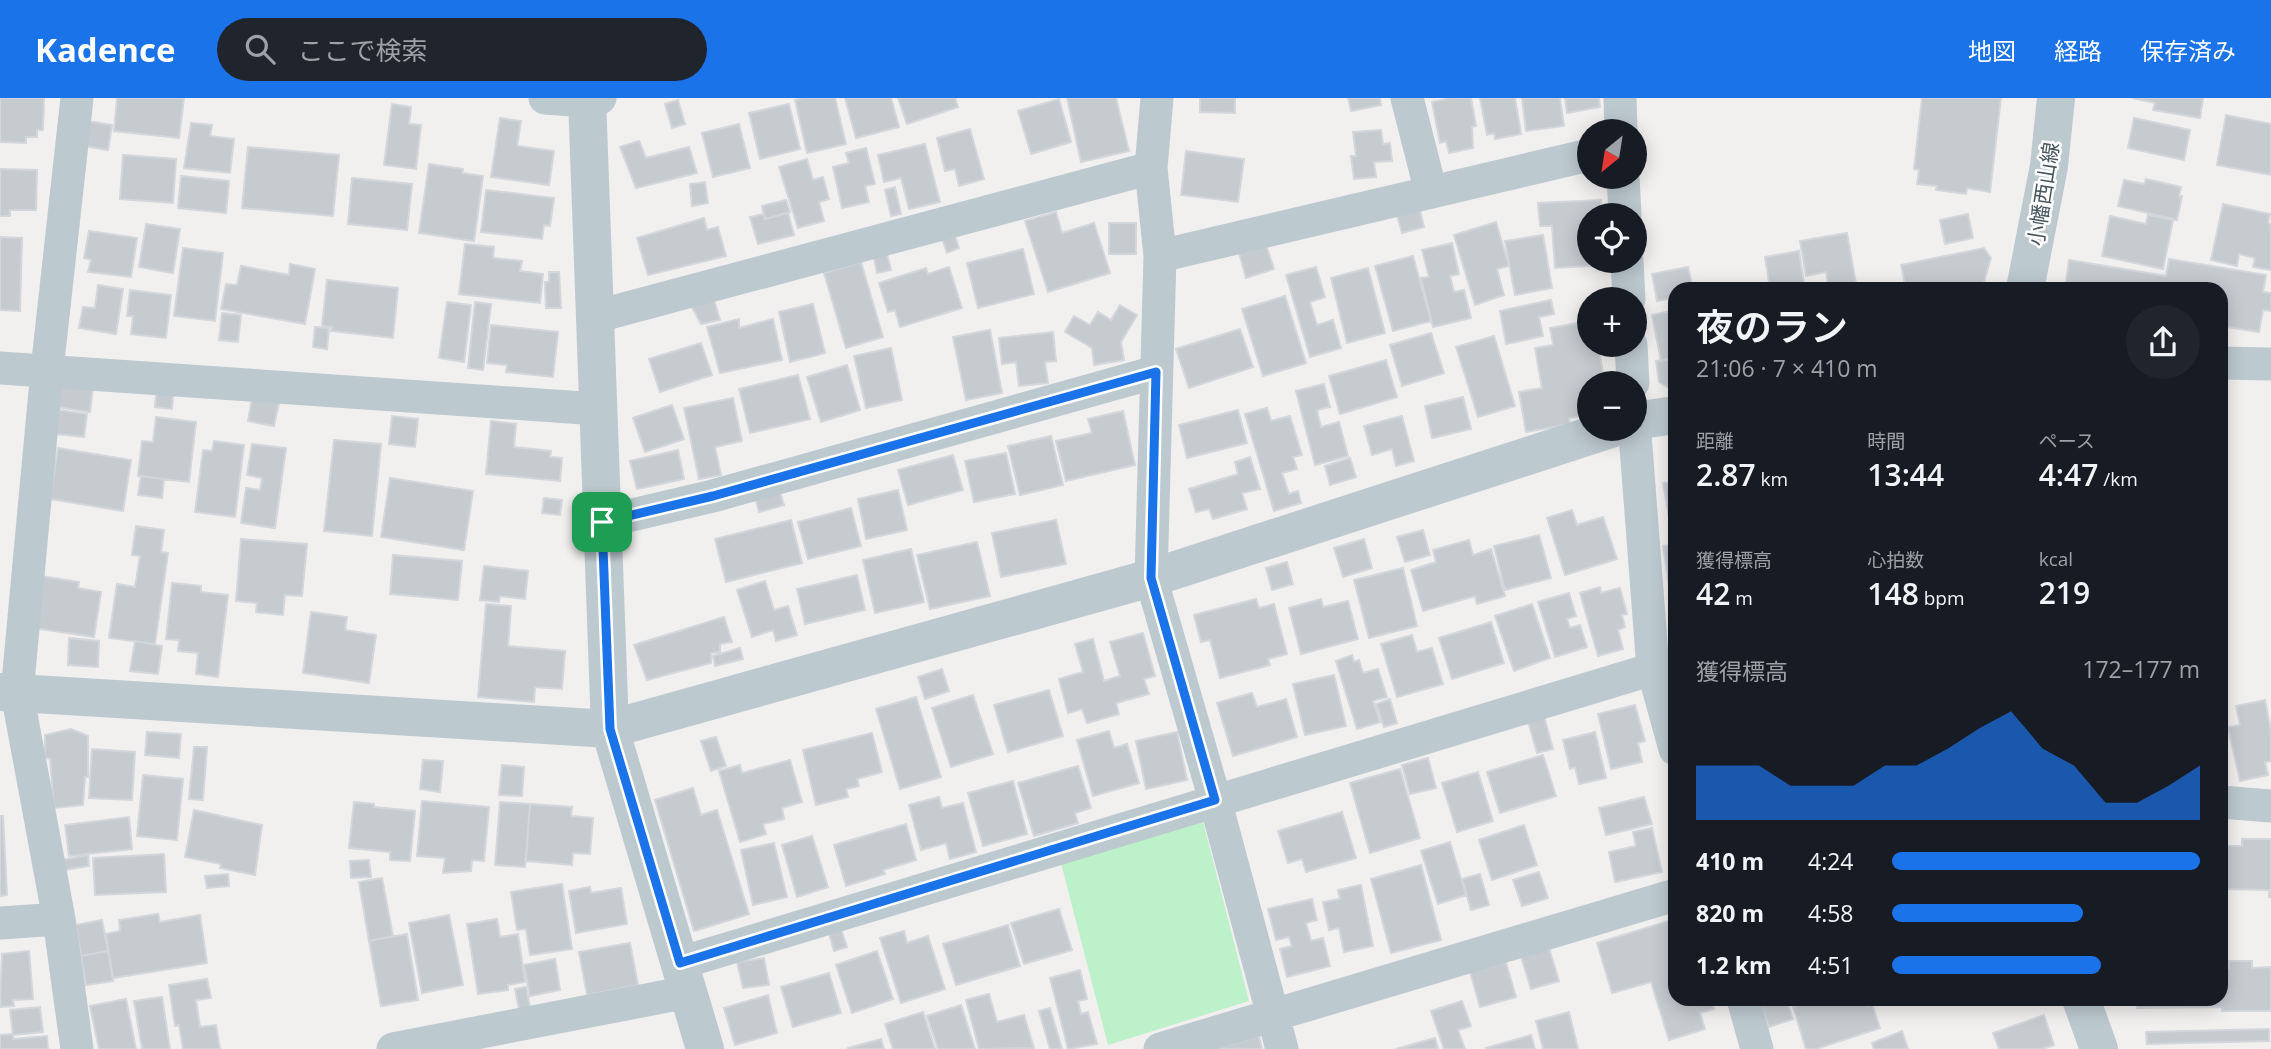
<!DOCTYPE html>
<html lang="ja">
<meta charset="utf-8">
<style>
:root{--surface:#171b24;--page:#20242c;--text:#f1f3f6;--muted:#9ea1a6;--accent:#1a73e8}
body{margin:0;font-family:"Open Sans","Noto Sans JP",sans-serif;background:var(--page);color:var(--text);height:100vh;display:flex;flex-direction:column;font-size:26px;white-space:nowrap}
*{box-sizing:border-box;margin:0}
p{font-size:23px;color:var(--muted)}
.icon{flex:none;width:38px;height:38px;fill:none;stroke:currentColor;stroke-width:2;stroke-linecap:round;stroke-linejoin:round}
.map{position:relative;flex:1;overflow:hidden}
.details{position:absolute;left:1668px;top:184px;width:560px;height:724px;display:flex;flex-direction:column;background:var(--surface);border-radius:21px;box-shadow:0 4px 18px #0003}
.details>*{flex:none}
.needle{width:46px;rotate:210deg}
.tools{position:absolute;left:1577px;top:21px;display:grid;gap:14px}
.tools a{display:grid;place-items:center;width:70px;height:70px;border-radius:50%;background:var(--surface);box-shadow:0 4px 18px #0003;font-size:35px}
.pin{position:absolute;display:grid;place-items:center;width:60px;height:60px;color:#fff;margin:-30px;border-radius:14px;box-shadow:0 4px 10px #0006}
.round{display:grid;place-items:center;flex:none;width:74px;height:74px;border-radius:37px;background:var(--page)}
.head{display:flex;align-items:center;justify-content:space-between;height:119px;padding:0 28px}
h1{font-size:38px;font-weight:600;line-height:52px}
.figures{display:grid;grid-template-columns:repeat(3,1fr);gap:10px;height:119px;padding:7px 28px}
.figures div{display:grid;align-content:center}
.figures b{font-size:30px;font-weight:600}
.figures small{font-size:19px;font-weight:400}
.figures p{font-size:19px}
.chart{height:196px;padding:14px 28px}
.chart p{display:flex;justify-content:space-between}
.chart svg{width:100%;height:126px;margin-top:7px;fill:var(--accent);opacity:.7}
ul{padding:0 28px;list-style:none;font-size:23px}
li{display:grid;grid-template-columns:112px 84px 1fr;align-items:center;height:52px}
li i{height:18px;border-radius:9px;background:var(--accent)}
header{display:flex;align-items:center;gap:42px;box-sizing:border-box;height:98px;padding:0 35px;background:var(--accent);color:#fff}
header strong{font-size:33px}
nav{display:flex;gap:38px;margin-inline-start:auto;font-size:24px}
.search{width:490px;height:63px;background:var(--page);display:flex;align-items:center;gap:18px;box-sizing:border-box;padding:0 24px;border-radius:38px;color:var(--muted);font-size:26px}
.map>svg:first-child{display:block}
.green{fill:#bcf1c9}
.building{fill:#c6cbcf;stroke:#d3d6db;stroke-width:2}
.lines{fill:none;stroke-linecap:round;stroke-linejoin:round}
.minor{stroke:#bcc9cf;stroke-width:33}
.tertiary{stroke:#bcc9cf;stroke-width:38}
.route-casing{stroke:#fff;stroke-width:14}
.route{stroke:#1a73e8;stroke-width:9}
.labels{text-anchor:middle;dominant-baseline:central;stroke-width:5;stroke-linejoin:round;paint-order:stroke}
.street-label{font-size:21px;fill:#46565d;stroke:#fff}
</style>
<header>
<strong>Kadence</strong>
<div class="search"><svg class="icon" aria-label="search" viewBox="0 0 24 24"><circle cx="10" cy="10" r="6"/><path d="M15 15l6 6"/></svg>ここで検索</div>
<nav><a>地図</a><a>経路</a><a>保存済み</a></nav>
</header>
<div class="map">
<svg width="2271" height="951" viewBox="0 0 2271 951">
<rect width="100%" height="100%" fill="#f2efef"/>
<path class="green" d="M1202 720 1249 903 1108 947 1061 765Z"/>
<path class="building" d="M0 0H44L43 32H37V39H26V45L0 44Z
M117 0H184L179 40 114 33Z
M803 0H835L846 46 807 55 795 2Z
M845 0H891L899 29 856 40Z
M898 0H955L958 9 907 26Z
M1067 0H1116L1129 53 1081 64Z
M1200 0H1235V15L1200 14Z
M1348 0H1380L1381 7 1351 13Z
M1451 0H1471L1476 28 1472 29 1473 50 1449 55 1446 43 1440 45 1432 4Z
M1480 0H1515L1521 36 1495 41 1494 35 1487 37Z
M1522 0H1560L1564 28 1526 33Z
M1565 0H1599L1600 9 1567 15Z
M1922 0H2001L1990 94 1967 90 1966 96 1936 92 1937 88 1917 86 1919 72 1914 71Z
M2132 0H2203L2200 20 2153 12 2155 5Z
M1059 1 1071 44 1031 56 1018 13Z
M678 2 685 26 672 30 665 6Z
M392 6 411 9 409 26 421 27 416 71 384 67Z
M789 6 800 51 760 61 749 15Z
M2226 17 2271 26V77L2217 67Z
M500 20 521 23 517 48 554 53 549 87 491 79Z
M2134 20 2190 32 2184 62 2128 50Z
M88 23 112 27 108 52 84 48Z
M191 25 212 27 210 38 234 41 230 75 184 70Z
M739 26 750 70 713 79 702 35Z
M970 31 984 81 959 88 955 71 945 73 937 40Z
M1381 32 1383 46 1390 45 1392 63 1374 64 1376 79 1354 81 1351 58H1356L1353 34Z
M639 43 646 60 689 49 697 75 636 90 620 49Z
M925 46 940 104 909 111 901 80 884 84 878 57Z
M248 49 339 57 333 118 242 110Z
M866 50 875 86 865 88 869 104 842 110 833 69 849 65 846 55Z
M1186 53 1244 61 1238 104 1181 97Z
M123 57 176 61 173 105 120 101Z
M807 61 813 82 823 79 829 101 819 104 824 123 798 130 779 69Z
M429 66 463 71 462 75 483 78 474 143 419 135Z
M0 71 37 72 36 112H10V118H0Z
M181 78 229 83 226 115 178 110Z
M352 80 412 86 407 132 348 126Z
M2146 81 2181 89 2179 98H2182L2177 122 2118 108 2124 82 2144 86Z
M705 84 708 105 692 108 690 86Z
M895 89 901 116 891 118 885 92Z
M486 92 554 100 550 128 544 127 542 141 481 134Z
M786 102 790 114 765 121 762 108Z
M1601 102 1602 117H1589V163H1605V167L1555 170 1552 128H1540L1538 105Z
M2223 106 2270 116 2268 125 2271 126V172L2253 169 2255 160 2239 156 2237 168 2211 162Z
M1419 108 1424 129 1402 135 1396 114Z
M1056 114 1062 135 1094 125 1110 175 1048 194 1025 123Z
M788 115 794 137 758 146 750 119 764 116 765 121Z
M1968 116 1973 140 1945 146 1940 122Z
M2148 117 2173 122 2163 171 2102 158 2110 118 2146 126Z
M704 120 707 132 718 129 726 158 648 177 637 140Z
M1496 124 1509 168 1497 171 1504 197 1475 207 1454 137Z
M1109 125H1136V156H1109Z
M146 126 180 131 173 175 139 169Z
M952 130 959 150 947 155 940 134Z
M89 133 137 140 131 179 88 174 91 162 84 160Z
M1847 135 1857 191H1829L1826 174 1806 178 1800 143Z
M1543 137 1552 190 1515 197 1505 143Z
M0 139 22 140 20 213 0 212Z
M1452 145 1459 176 1450 178 1454 194 1464 192 1471 220 1433 229 1421 180 1429 179 1422 152Z
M465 146 494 149 493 160 522 163 520 173 543 176 540 205 459 196Z
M1266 147 1274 171 1246 180 1239 155Z
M885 148 891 172 877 175 872 151Z
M183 150 223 155 215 223 174 218Z
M1984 150 1991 160 1982 191H1906L1901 167Z
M1023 151 1034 196 978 210 967 165Z
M1799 153 1805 191H1770L1765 159Z
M1413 158 1431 223 1393 233 1375 168Z
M2169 161 2266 177 2263 194 2271 195V213L2263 212 2259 234 2221 228V191H2065L2069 162 2166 178Z
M861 164 883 239 846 250 824 175Z
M290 166 315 171 305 226 221 211 226 186 237 187 241 168 289 177Z
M949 169 962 210 900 229 895 212 888 214 879 185 926 170 928 176Z
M1316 169 1325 199 1310 204 1317 227 1333 222 1341 250 1310 259 1286 177Z
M1688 169 1693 191H1675V200L1657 203 1652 176Z
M1368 170 1385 235 1347 245 1331 180Z
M549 174H559L561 210H546L545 184H549Z
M327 182 398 190 393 240 331 233 332 229 322 228Z
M98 187 123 191 116 236 79 230 83 209 95 210Z
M130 192 171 197 166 240 131 236 133 218H127Z
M1285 198 1306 265 1263 278 1242 211Z
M714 202 720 222 701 226 692 209Z
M1551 202 1554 216 1539 219 1543 238 1506 246 1500 213Z
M447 204 471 207 464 264 439 260Z
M475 204 491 206 483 272 468 270Z
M813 206 825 255 790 264 779 214Z
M1120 207 1137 217 1121 244 1124 262 1094 267 1092 250 1065 234 1074 218 1090 227 1098 214 1111 222Z
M1675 212V260L1661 263 1652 217Z
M222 215 241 217 238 244 219 242Z
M739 221V230L773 221 782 262 720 275 707 229Z
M1589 223V247H1598L1605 285H1589V317L1569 320 1570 326 1526 334 1519 294 1542 290 1535 250 1553 247 1550 230Z
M491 227 558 234 553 279 506 274 507 267 487 265Z
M315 229 329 230 327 251 313 249Z
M1240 231 1253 269 1189 290 1176 251Z
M990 232 1002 295 966 302 953 239Z
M1053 234 1056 263 1045 264 1048 285 1019 288 1016 264 1002 266 999 240Z
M1431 235 1444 275 1402 288 1390 247Z
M1494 238 1515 308 1478 319 1456 249Z
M701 245 712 277 660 294 649 261Z
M891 250 902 302 866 310 854 258Z
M1675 260V288L1667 289 1659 284 1656 263Z
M1386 262 1397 299 1340 316 1329 278Z
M847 267 860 312 821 324 807 279Z
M798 277 810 321 750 335 739 291Z
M61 284 93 289 90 314 57 309Z
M157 285 174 287 172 311 155 309Z
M1324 286 1330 309 1317 312 1321 329 1339 324 1348 358 1315 367 1296 293Z
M253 295 280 300 274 328 248 323Z
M1463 299 1471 331 1432 340 1425 308Z
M733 300 742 343 715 349 721 377 699 381 684 310Z
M672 307 684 341 645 354 633 320Z
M1267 310 1271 323 1290 318 1302 357 1293 359 1297 371 1282 375 1289 396 1298 393 1301 405 1274 413 1245 316Z
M59 312 87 316 84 339 57 336Z
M1238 312 1247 345 1187 360 1179 327Z
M1123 313 1135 367 1066 383 1056 343 1092 335 1088 321Z
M392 318 418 321 415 349 389 346Z
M1402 318 1414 363 1396 368 1392 351 1372 357 1364 328Z
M156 319 196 324 189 384 138 378 142 343 153 344Z
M491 323 516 326 514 349 551 353 550 359 562 360 560 383 486 376Z
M1051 338 1063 387 1020 397 1008 348Z
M334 342 381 346 372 438 324 433Z
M214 343 244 347 235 419 195 414 203 352 212 353Z
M252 346 286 350 275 430 241 425 246 390 260 392 262 380 247 377Z
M58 350 131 362 123 413 50 401Z
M678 352 684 381 637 391 630 363Z
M1006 355 1015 396 974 404 965 363Z
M953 357 963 392 908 407 898 372Z
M1250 359 1260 391 1242 395 1247 411 1213 421 1209 411 1196 414 1189 391 1238 376 1235 364Z
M1350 360 1356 379 1330 387 1325 368Z
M141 378 164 381 162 400 138 397Z
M390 380 473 393 464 452 381 439Z
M1675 383V424L1670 425 1663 385Z
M777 385 784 407 759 414 753 392Z
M898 392 907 432 866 441 858 401Z
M544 400 562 402 560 417 542 415Z
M851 410 861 448 808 461 798 424Z
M1572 412 1577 427 1603 419 1617 461 1565 477 1547 420Z
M791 422 802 465 726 484 715 441Z
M1056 422 1066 466 1001 479 992 435Z
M136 428 164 432 161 454 168 455 155 546 109 540 117 486 135 489 140 458 132 457Z
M1423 432 1430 457 1405 464 1397 439Z
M1539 437 1551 480 1505 492 1494 448Z
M241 441 307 446 302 498 285 497 283 517 256 514 257 505 236 503Z
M1364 441 1372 470 1343 479 1334 450Z
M1469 442 1473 457 1491 451 1505 498 1477 506 1475 498 1423 513 1411 472 1436 464 1433 452Z
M977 444 990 498 930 511 917 457Z
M1675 447V528L1663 448Z
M911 451 924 504 875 515 863 462Z
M393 457 462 463 458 502 390 496Z
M1287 464 1293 486 1272 492 1266 470Z
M484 468 528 473 525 501 500 498 499 504 480 502Z
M1403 470 1417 528 1369 540 1354 482Z
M857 477 865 512 805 526 797 491Z
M41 478 79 484 78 490 101 494 94 539 33 530Z
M765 483 774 512 788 508 797 537 776 543 773 532 752 539 737 492Z
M172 485 201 488V494L228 497 218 579 196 576 198 555 178 553 179 542 166 541Z
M1600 489 1601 495 1620 490 1627 516 1622 517 1625 529 1618 532 1623 551 1598 558 1580 495Z
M1569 495 1576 518 1567 521 1570 530 1580 527 1587 549 1555 559 1538 504Z
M1256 501 1259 510 1274 506 1287 556 1268 561 1270 567 1220 580 1210 542 1201 544 1194 517Z
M1321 501 1323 509 1348 503 1358 541 1301 556 1289 510Z
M486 506 511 508 508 548 565 553 562 591 535 589 534 604 478 599Z
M1532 506 1550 560 1514 573 1495 518Z
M311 514 347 519 345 532 376 537 369 585 303 575Z
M724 519 732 544 720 546V554L711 555V565L647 582 634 547Z
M1491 524 1504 565 1452 581 1439 540Z
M1143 535 1155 578 1144 581 1149 596 1116 605 1119 616 1087 625 1082 611 1068 615 1059 581 1083 574 1075 546 1093 541 1104 583 1120 578 1110 544Z
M1412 537 1417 554 1432 550 1443 586 1397 599 1381 546Z
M69 540 99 543 98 569 68 567Z
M135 543 162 548 158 576 130 573Z
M740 550 743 561 715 568 713 558Z
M1352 557 1354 564 1359 562 1363 575 1378 571 1387 599 1373 603 1380 624 1357 631 1336 563Z
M942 571 949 593 925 601 918 579Z
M1334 577 1346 628 1305 637 1293 586Z
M1049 592 1063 638 1008 654 994 607Z
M1252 595 1257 609 1286 601 1297 639 1233 658 1217 605Z
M973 597 993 656 951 669 932 610Z
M916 599 941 679 900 691 876 611Z
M1390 601 1397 625 1384 629 1376 606Z
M2265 602 2271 633V663L2265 664 2268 677 2240 683 2228 629 2240 627 2236 608Z
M1635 607 1645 643 1638 645 1642 664 1611 671 1598 616Z
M1544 618 1553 651 1537 655 1528 623Z
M71 631 88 638V679H85L83 707 54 710 50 661 45 660V637Z
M1109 633 1114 650 1127 646 1139 685 1093 698 1077 642Z
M147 634 181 636 179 660 145 657Z
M1177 634 1187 682 1146 691 1136 643Z
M1595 634 1606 680 1579 686 1575 669 1570 671 1563 642Z
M872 635 882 674 857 681 859 688 846 691 848 699 816 707 803 652Z
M716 639 726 668 711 673 701 643Z
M194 649H207L203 702 189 701Z
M92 651 135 654 132 702 89 700Z
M1543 657 1556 698 1500 715 1487 674Z
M1428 660 1436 690 1410 696 1402 667Z
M423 662 443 663 440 694 420 691Z
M790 662 802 704 782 710 784 721 763 726 766 736 740 744 719 673 740 667 742 675Z
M502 667 524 669 522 698 499 697Z
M1078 668 1091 710 1075 715 1078 725 1034 738 1018 685Z
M1400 671 1420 740 1370 755 1350 685Z
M1478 674 1493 723 1457 734 1442 685Z
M143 677 183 681 177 742 137 738Z
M1013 683 1027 736 983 748 968 695Z
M693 690 701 717 717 712 749 816 694 833 655 702Z
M939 699 942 710 963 705 976 754 950 761 946 745 921 752 909 707Z
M1644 699 1652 726 1606 737 1599 710Z
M422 703 489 709 484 763 472 762 471 773 443 775 445 760 417 758Z
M354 704 374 706V709L415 713 410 763 390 762V754L349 750Z
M500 704 530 706 525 769 495 767Z
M530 706 572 709 571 718 593 720 590 756 573 755 572 767 526 763Z
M194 712 262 727 255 777 220 770 221 766 185 759Z
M1342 714 1356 760 1306 774 1302 761 1288 765 1278 733Z
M0 718H3L7 797 0 798Z
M129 719 132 751 69 758 65 727Z
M906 726 916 762 883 772 885 776 846 788 834 747Z
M1524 727 1537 767 1492 782 1479 742Z
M1652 730 1662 774 1615 784 1609 754 1636 748 1633 734Z
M812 738 828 789 797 799 782 747Z
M2242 741H2271V799H2269V792L2221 791V748H2242Z
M1450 744 1466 797 1438 806 1421 753Z
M774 745 787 799 753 807 741 752Z
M164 756 166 794 95 797 93 760Z
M88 757 89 768 64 772 62 762Z
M369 762 371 779 351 780 350 763Z
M1421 767 1441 842 1391 855 1371 781Z
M1539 774 1548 800 1522 808 1513 782Z
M228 776 229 788 207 790 205 778Z
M1480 776 1489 807 1471 812 1462 781Z
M382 780 393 838 369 843 359 784Z
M562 786 572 851 530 857 526 831 517 832 511 794Z
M1361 787 1373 848 1344 854 1339 830 1329 832 1323 804 1340 801 1338 792Z
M590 789 591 795 621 790 627 826 576 835 569 793Z
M1312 801 1317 822 1306 825 1311 843 1323 840 1330 868 1287 879 1280 851 1292 848 1289 839 1276 842 1268 811Z
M1059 811 1072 852 1024 866 1011 825Z
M158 816 160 824 200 817 207 865 113 880 106 836 120 833 119 822Z
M449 817 463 887 422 895 409 825Z
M497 821 500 839 518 836 525 884 508 887V892L478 896 467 826Z
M1675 821V901H1711L1714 911 1700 915 1705 931 1669 942 1651 884 1612 895 1597 845Z
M102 822 108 853 81 858 76 827Z
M1008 827 1020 868 956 887 943 846Z
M840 828 847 849 834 853 828 832Z
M904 833 907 845 928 838 945 891 901 905 880 840Z
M407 836 418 902 381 908 369 843Z
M630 845 638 887 587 897 579 854Z
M1549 850 1559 883 1531 891 1521 859Z
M29 853 33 901 13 902 14 908 0 909 2 856Z
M108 853 113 883 86 887 81 858Z
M877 853 893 901 852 915 836 867Z
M764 860 769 887 743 890 737 864Z
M555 861 560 892 530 898 524 867Z
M2229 863H2252V870L2271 869V913H2222V909L2137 910V901H2221V870H2229Z
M1506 864 1516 899 1480 909 1470 874Z
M1080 872 1087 901 1078 903 1081 916 1088 914 1097 946 1068 951 1050 880Z
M829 875 841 915 793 929 781 889Z
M207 881 211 900 196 902 200 929 216 927 220 951H183L179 927 175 928 169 887Z
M526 889 530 909 519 911 515 891Z
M989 896 997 924 1024 917 1034 950 979 951 966 902Z
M768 897 777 935 735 947 724 910Z
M162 899 170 951H142L134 903Z
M126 901 136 951H99L90 908Z
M1777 901H1786L1793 921 1769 929 1761 907Z
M1817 901H1864L1867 908 1872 906 1880 930 1816 951H1806L1793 909Z
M1462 903 1471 928 1458 932 1465 951H1444L1431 913Z
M961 907 975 951H938L927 918Z
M40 909 43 934 13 937 10 912Z
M1050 910 1062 951H1050L1039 913Z
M923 914 935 951H893L885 926Z
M1569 914 1578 951H1543L1536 923Z
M2044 917 2054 947 2042 951H1999L1993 935Z
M2269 931V943L2147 946 2146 934Z
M1902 933 1908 951H1874L1872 945Z
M13 936V941L47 938 48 951H0V937Z
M1531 937 1535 951H1487L1486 950Z
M1259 938 1262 951H1219V950Z
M1435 940 1438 951H1396Z
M881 941 884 951H848V950Z"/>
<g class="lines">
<path class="minor" d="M545 0 587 3 600 0
M1157 0 1151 70 1160 158 1151 480 1215 702 1282 951
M1407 0 1431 94
M1620 0 1621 33
M1623 79 1625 117
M1160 158 1589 57
M1627 163 1629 201
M594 219 1151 70
M1631 247 1633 285
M2221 265 2271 266
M0 270 598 311
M1634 323 1653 571 1675 651
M602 424 713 398 1156 274
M2221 704 2271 708
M0 825 59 821
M680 865 1653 571
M1743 901 1757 951
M77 951 59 821 17 595 47 272 77 0
M393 951 688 894
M1160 951 1675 797"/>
<path class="tertiary" d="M587 0 610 631 705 951
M2025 191 2049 68 2056 0
M1634 323 1675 317
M0 594 610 631 1151 480 1611 331
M2081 901 2099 951"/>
</g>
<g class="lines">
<g class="route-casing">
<path id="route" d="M1156 274 1151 480 1215 702 680 865 610 631 602 424 713 398Z"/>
</g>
<use href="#route" class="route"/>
</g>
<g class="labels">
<g class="street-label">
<text transform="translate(2043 96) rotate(-81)">小幡西山線</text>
</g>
</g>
</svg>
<div class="tools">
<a><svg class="needle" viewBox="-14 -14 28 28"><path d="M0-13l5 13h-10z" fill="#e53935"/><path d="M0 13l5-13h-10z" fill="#9ea1a6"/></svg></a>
<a><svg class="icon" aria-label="locate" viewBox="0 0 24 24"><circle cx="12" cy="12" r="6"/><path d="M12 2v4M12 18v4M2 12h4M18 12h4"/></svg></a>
<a>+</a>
<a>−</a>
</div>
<div class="pin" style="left:602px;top:424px;background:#1e9e55"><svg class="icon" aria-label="arrive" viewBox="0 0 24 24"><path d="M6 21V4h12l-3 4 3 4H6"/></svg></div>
<section class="details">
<div class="head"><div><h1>夜のラン</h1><p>21:06 · 7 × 410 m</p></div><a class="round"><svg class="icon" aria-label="share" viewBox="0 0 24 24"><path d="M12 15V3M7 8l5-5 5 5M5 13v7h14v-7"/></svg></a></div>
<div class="figures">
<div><p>距離</p><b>2.87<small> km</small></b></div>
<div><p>時間</p><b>13:44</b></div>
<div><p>ペース</p><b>4:47<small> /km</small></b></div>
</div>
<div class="figures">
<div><p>獲得標高</p><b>42<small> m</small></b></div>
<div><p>心拍数</p><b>148<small> bpm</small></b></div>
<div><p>kcal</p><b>219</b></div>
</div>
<div class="chart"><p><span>獲得標高</span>172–177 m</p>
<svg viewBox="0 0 160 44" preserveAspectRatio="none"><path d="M0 44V25L10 25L20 25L30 32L40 32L50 32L60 25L70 25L80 19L90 12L100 6L110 19L120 25L130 38L140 38L150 32L160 25V44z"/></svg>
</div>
<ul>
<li><b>410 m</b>4:24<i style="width:100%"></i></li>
<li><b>820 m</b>4:58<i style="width:62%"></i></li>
<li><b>1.2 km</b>4:51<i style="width:68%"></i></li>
</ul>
</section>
</div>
